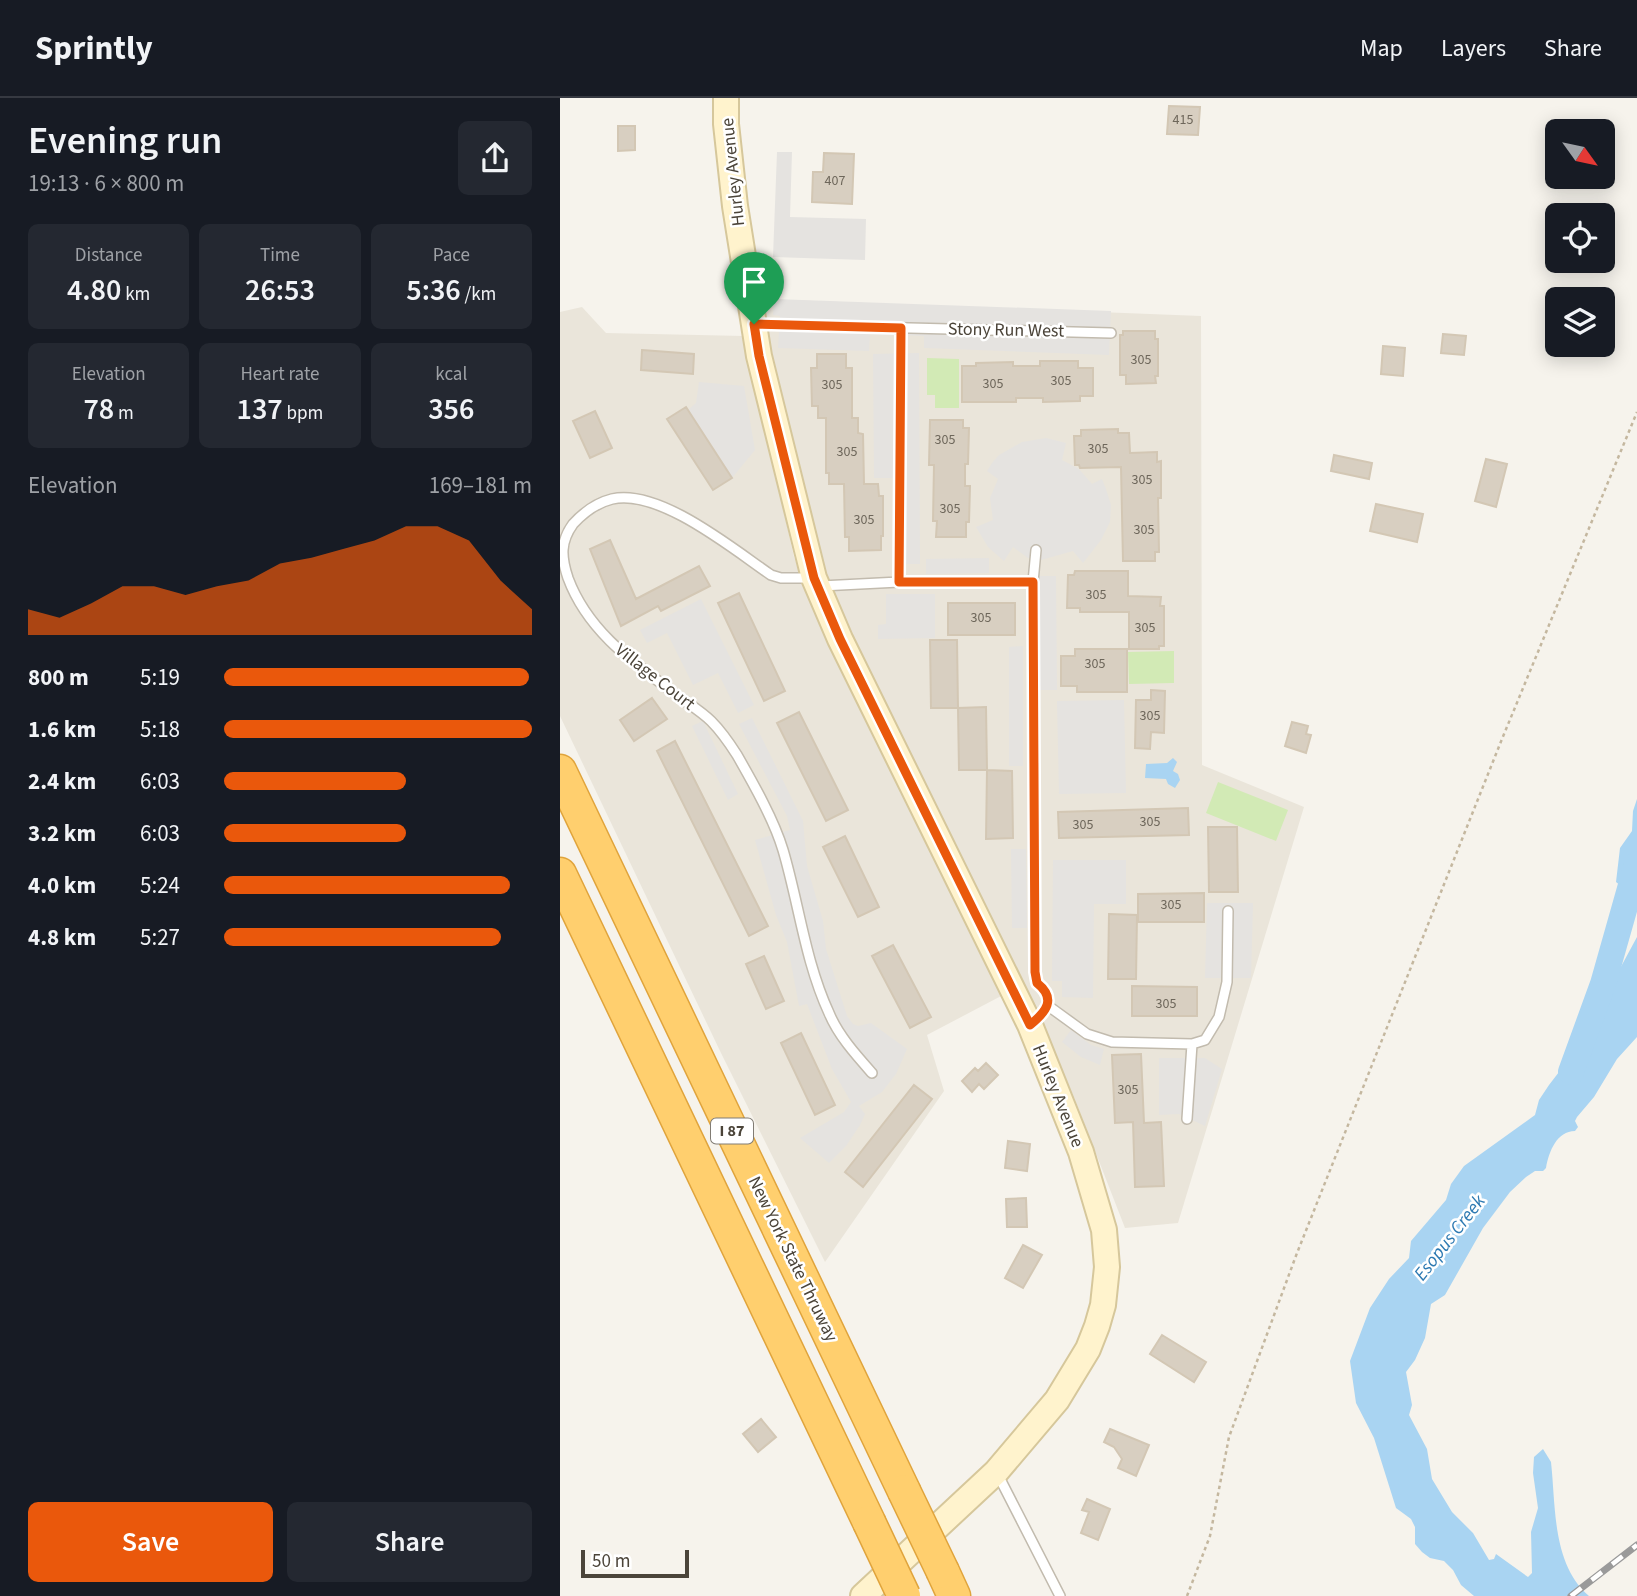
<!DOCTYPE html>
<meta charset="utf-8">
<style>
:root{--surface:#171b24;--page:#242831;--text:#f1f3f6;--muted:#9ea1a6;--line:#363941;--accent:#ea580c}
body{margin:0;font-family:"Source Sans 3",sans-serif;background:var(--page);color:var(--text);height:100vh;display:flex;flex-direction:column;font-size:26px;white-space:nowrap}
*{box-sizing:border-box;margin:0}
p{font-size:23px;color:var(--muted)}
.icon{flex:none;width:38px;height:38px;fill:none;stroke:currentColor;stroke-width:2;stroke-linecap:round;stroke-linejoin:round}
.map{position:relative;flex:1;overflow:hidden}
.details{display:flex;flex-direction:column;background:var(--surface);width:560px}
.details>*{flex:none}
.needle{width:46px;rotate:123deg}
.tools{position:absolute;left:985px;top:21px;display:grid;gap:14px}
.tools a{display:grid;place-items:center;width:70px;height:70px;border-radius:10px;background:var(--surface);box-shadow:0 4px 18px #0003;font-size:35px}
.scale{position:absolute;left:21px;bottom:18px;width:108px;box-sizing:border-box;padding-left:7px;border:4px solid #4b4439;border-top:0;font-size:19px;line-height:24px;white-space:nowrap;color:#4b4439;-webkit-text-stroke:5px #fff;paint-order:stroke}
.pin{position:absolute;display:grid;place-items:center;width:60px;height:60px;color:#fff;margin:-72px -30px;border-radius:50% 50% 50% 0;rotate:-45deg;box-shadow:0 0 7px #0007}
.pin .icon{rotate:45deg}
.round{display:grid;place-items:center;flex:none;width:74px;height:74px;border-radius:10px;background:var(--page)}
.overview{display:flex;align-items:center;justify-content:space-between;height:119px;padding:0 28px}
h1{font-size:38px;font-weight:600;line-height:52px}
.metrics{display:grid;grid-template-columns:repeat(3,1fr);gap:10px;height:119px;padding:7px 28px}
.metrics div{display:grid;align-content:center;border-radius:10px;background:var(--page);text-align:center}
.metrics b{font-size:30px;font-weight:600}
.metrics small{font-size:19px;font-weight:400}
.metrics p{font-size:19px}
.chart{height:196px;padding:14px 28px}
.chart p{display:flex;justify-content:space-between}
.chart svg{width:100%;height:126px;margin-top:7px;fill:var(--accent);opacity:.7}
.action{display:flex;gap:14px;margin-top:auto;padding:14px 28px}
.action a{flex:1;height:80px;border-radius:10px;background:var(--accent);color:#fff;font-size:28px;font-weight:600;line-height:80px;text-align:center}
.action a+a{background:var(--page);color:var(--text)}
ul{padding:0 28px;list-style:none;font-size:23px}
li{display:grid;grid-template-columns:112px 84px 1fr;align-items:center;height:52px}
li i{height:18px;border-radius:9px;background:var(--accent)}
header{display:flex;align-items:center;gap:42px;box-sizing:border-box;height:98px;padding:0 35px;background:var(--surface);border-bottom:2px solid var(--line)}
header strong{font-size:33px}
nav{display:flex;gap:38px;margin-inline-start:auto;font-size:24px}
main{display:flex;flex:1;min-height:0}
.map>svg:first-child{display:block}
.residential{fill:#eae5da}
.green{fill:#d2eab5}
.parking{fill:#e5e3e0}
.water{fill:#a9d4f2}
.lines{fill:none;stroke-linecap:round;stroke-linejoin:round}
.river{stroke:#a9d4f2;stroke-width:26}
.building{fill:#d8cfc1;stroke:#d3c7b4;stroke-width:2}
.lane-casing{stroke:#c2bbae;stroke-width:12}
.secondary-casing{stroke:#d6c79b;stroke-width:28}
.highway-casing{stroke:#e0a43c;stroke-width:35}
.path{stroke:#c4b79f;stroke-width:2.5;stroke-dasharray:3.5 3.5;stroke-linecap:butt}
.lane{stroke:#fff;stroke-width:9}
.secondary{stroke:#fff3cd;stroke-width:24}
.highway{stroke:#ffcf6e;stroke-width:32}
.rail-casing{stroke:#9a9a9a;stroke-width:7}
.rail{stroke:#fff;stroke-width:4.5;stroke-dasharray:13;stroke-linecap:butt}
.highway-bridge-casing{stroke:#e0a43c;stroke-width:35;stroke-linecap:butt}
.highway-bridge{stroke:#ffcf6e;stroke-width:32}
.route-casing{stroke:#fff;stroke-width:14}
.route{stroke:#ea580c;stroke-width:9}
.labels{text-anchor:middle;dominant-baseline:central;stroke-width:5;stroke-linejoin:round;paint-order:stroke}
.number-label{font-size:14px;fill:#6e675b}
.shield{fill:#fff;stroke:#817c74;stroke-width:2}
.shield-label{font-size:16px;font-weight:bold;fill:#4b4439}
.street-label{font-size:18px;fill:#4b4439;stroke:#fff}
.water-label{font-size:19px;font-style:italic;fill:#2e7ab2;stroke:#fff}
</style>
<header>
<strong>Sprintly</strong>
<nav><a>Map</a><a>Layers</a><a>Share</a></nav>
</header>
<main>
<section class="details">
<div class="overview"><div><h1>Evening run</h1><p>19:13 · 6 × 800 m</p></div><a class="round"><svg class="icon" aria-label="share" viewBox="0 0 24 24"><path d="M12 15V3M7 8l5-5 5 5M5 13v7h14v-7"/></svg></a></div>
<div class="metrics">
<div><p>Distance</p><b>4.80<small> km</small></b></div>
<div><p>Time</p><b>26:53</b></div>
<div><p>Pace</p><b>5:36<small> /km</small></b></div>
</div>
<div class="metrics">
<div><p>Elevation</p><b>78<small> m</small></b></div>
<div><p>Heart rate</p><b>137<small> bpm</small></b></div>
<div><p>kcal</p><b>356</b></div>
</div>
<div class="chart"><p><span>Elevation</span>169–181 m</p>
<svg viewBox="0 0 160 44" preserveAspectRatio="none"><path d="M0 44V35L10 38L20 33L30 27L40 27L50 30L60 27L70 25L80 19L90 17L100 14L110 11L120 6L130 6L140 11L150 25L160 35V44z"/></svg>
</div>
<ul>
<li><b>800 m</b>5:19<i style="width:99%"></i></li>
<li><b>1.6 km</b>5:18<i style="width:100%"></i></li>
<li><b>2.4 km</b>6:03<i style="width:59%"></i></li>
<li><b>3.2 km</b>6:03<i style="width:59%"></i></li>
<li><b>4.0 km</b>5:24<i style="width:93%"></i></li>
<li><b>4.8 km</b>5:27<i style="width:90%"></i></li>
</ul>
<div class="action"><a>Save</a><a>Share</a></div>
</section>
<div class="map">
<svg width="1077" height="1498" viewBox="0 0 1077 1498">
<rect width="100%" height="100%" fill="#f6f3ec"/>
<path class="residential" d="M200 201 641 218 642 667 744 709 618 1125 565 1130 514 999 483 930 270 497 231 371Z
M22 209 46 235 184 238 234 459 247 496 443 897 367 937 384 993 265 1164 161 955 0 618V214Z"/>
<path class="green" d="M367 260 399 261V310H375V297H367Z
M614 553V585L569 586 568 554Z
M658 684 728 712 716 743 646 715Z"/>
<path class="parking" d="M217 54H232L230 119 306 121 305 162 213 159Z
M214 201 551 213 549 257 364 250V238L310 236 309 253 218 250 220 218 213 217Z
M359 255 360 466H345V380H314L313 256Z
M139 284 184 288 195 352 172 380 128 312 136 305Z
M486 340 506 345 502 362 519 371 532 386 542 381 546 391 551 407 550 424 541 442 523 465 513 453 481 462 468 460 453 449 444 463 428 449 416 429 433 422 430 400 438 381 427 373 432 365 439 357 462 344Z
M429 460V475L366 476V461Z
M478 478H496L497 592H479Z
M326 496H375V540L318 541V527L326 526Z
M141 501 194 607 178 615 158 575 133 587 107 535 87 545 80 532Z
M463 548V668H449V549Z
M564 602 566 695 499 696 497 603Z
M192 620 243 723 247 768 263 823 266 851 287 918 293 926 298 928 311 925 347 951 336 976 322 994 299 1008 305 1016 300 1027 286 1048 269 1065 240 1040 284 1014 291 1004 272 971 247 906 239 908 227 844 216 817 195 742 230 732 227 718 179 626Z
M143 623 178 696 168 702 132 628Z
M451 751H466L467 830H452Z
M493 762H566V806H534L533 900 502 899V883H492Z
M647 805H693L691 880H645Z
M511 932 531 947 544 951 540 967 521 959 502 944Z
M599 960H645L662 971 645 1028 619 1016 599 1017Z"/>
<path class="water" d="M613 660 617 664 613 673 618 676 620 682 615 690 608 686 606 681 585 680 586 666 607 665Z
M1077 701V801L1056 784 1060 750 1072 733 1073 713Z
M1077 839V939L1057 961 1034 999 1017 1019 1015 1023 1018 1029 1015 1033C997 1033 989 1053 986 1070L983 1073H975L966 1079 950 1094 923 1130 885 1197 871 1206 865 1240 855 1262 846 1274 852 1307 849 1317 867 1351 872 1381 892 1414 913 1435 929 1462 934 1461 936 1456 968 1479 972 1475 971 1434 978 1410 973 1375 974 1359 983 1351 991 1364C996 1410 992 1466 1029 1498H914L901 1487 893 1472 884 1463 870 1460 862 1454 855 1446V1429L851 1421 836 1410 814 1340 796 1305 790 1263 810 1210 829 1181 849 1160 851 1143 886 1102 891 1086 904 1068 975 1017 979 1002 989 987 1029 935 1050 889Z"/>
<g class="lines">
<path class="river" d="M1011 974 1043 886 1077 766"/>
</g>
<path class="building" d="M609 8 640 9 638 37 607 36Z
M58 28H75V52L58 53Z
M264 55 294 56 292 106 252 104 253 74H263Z
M563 233H595V241H598V278H595L596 285 566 286V277H560V237H563Z
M883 236 906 238 904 257 881 255Z
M823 248 845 250 843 278 821 276Z
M82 252 134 256 133 276 81 272Z
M257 256H286V270H292V320H298V335L303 336 304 386H318L319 398H323V438H321V452L289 453V439H285L284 386H269V375H266V320H258V308H252L251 270H257Z
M480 263H518V270H533V298H520V303L483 304V300H456V304H402V268H416V265L453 264V268H480Z
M126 309 172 380 153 392 107 321Z
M35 313 52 350 30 360 13 323Z
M370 322H403V330H409L408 366H405V388H410L409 424H406V439H376L377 423H373L374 367H369Z
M558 331V335H569L570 355 597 354V364L601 363V400H598L599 454H595V463H563L561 369 520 370 519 367H515L514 338H521V332Z
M774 357 812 365 809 381 771 373Z
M926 361 947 366 936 409 915 403Z
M816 406 863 416 857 444 810 433Z
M50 442 76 501 139 468 150 488 101 513 98 508 61 528 30 451Z
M515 473H568V498L601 499 600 508H604V548H599V551H569V514H520V510H507L508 477H514Z
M179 495 225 593 204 603 158 505Z
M388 505H455V537H388Z
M370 542H397L398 610H371Z
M515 551H567V594H517V588H501V558H515Z
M591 592 605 593 604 635 591 634 590 651 575 650 576 602H591Z
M92 600 107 621 74 643 60 622Z
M426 609 427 672H399L398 610Z
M239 614 288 712 266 723 217 625Z
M732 624 748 628 746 636 751 637 746 655 725 648Z
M115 643 208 828 189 838 97 653Z
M427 672 452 673 453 740 426 741Z
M628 710 629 737 499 740 498 714Z
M648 729H677L678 794H649Z
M285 738 319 809 298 819 263 749Z
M644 795V824H578V796Z
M549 816 577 817 576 881H548Z
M333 847 371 919 350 930 312 858Z
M204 858 224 903 206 911 186 866Z
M572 888 637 889V918H572Z
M241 935 275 1007 255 1017 221 945Z
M581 956 584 1025 601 1024 604 1088 575 1089 573 1024 555 1025 552 957Z
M426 965 438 977 424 991 419 986 412 994 402 983 415 970 418 973Z
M354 987 372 1001 303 1089 285 1074Z
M448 1043 470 1046 467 1073 445 1070Z
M466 1100 467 1129H447L446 1101Z
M463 1147 482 1157 463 1190 445 1180Z
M602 1237 646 1264 634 1284 590 1256Z
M201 1321 216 1339 198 1354 183 1336Z
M550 1331 589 1347 576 1378 558 1370 562 1361 554 1349 544 1344Z
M527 1401 550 1411 538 1442 521 1435 529 1414 522 1412Z"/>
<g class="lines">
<g class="lane-casing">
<path id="lane" d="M196 226 551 235
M252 480H221L211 477C173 451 99 390 52 401 36 405 24 414 13 426 0 444 1 459 8 480 28 534 74 565 118 598 129 606 142 614 151 623 161 633 170 646 177 657 193 685 214 722 223 752 239 806 245 863 269 915 278 937 296 957 312 975
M339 484 341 230
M261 488 339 484H473
M487 907 527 936 552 944 632 946 645 942 659 919 667 884 668 813
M472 925C487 913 494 898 477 885L475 874 473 484 476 452
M627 1021 632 946
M437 1375 500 1498"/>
</g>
<g class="secondary-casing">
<path id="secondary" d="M166 0V26L175 108 199 258 254 480 280 541 470 927 521 1054 544 1132 547 1169 543 1207 537 1228 528 1251 497 1302 436 1374 303 1498"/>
</g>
<g class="highway-casing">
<path id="highway" d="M0 673 344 1393
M0 776 309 1424
M383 1474 394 1498"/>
</g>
<path class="path" d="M627 1498 650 1438 669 1339 737 1155 942 641 1077 314"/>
<use href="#lane" class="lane"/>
<use href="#secondary" class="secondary"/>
<use href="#highway" class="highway"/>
<g class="rail-casing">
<path id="rail" d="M1011 1498 1077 1447"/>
</g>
<use href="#rail" class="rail"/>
<g class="highway-bridge-casing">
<path id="highway-bridge" d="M344 1393 383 1474
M309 1424 344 1498"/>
</g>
<use href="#highway-bridge" class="highway-bridge"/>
</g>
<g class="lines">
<g class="route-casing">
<path id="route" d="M194 226 341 230 339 484H473L475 874 477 885C497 901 486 914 470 927L280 541 254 480 199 258Z"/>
</g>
<use href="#route" class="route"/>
</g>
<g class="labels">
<g class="number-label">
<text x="623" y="22">415</text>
<text x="275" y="83">407</text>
<text x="581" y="262">305</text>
<text x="501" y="283">305</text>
<text x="433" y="286">305</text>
<text x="272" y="287">305</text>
<text x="385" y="342">305</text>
<text x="538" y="351">305</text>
<text x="287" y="354">305</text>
<text x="582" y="382">305</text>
<text x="390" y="411">305</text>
<text x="304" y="422">305</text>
<text x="584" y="432">305</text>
<text x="536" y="497">305</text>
<text x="421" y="520">305</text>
<text x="585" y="530">305</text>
<text x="535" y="566">305</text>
<text x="590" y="618">305</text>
<text x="590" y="724">305</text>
<text x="523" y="727">305</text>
<text x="611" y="807">305</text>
<text x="606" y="906">305</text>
<text x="568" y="992">305</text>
</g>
<rect class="shield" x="151" y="1020.5" width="42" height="25" rx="5"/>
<g class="shield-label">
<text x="172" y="1033">I 87</text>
</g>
<g class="street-label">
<text transform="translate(173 74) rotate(-96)">Hurley Avenue</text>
<text transform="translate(446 232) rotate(1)">Stony Run West</text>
<text transform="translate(95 579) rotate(38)">Village Court</text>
<text transform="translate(498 998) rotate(68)">Hurley Avenue</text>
<text transform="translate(233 1161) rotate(64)">New York State Thruway</text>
</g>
<g class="water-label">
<text transform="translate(890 1140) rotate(-52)">Esopus Creek</text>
</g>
</g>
</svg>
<div class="tools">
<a><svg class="needle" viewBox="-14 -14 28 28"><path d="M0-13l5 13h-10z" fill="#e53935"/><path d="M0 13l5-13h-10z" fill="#9ea1a6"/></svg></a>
<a><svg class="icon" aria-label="locate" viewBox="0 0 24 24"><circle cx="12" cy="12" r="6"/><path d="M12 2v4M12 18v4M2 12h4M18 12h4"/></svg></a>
<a><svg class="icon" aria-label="layers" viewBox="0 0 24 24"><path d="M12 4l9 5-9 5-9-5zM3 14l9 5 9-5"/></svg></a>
</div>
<div class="scale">50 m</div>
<div class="pin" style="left:194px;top:226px;background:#1e9e55"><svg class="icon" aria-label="arrive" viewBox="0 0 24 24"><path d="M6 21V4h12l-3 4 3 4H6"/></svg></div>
</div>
</main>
